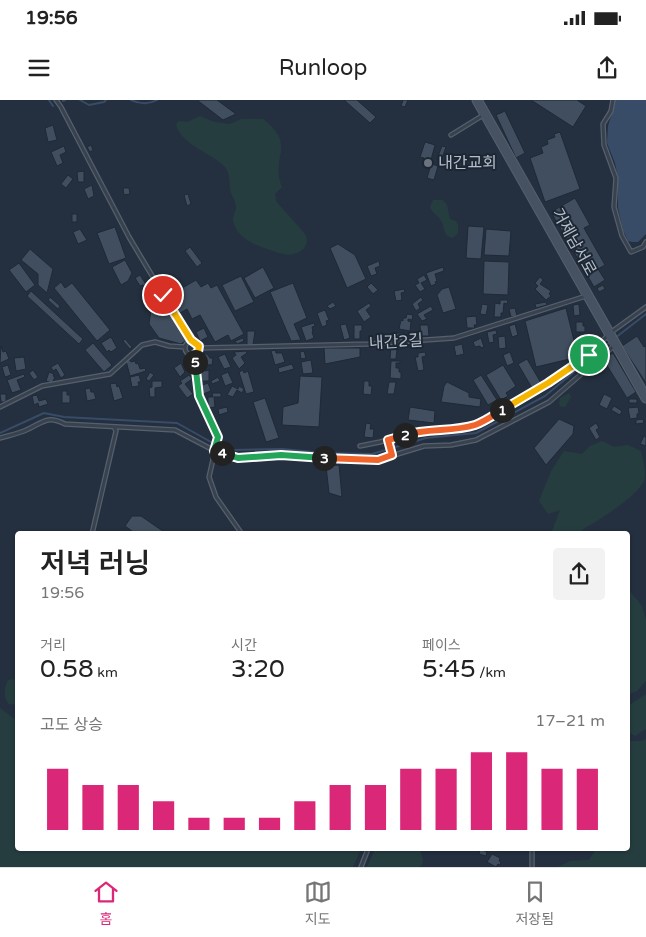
<!DOCTYPE html>
<html lang="ko">
<meta charset="utf-8">
<style>
:root{--surface:#fff;--page:#f2f2f2;--text:#222;--muted:#767676;--line:#e0e0e0;--accent:#db2777}
body{margin:0;font-family:"Varela Round","Noto Sans KR",sans-serif;background:var(--page);color:var(--text);height:100vh;display:flex;flex-direction:column;font-size:19px;white-space:nowrap}
*{box-sizing:border-box;margin:0}
p{font-size:16px;color:var(--muted)}
.icon{flex:none;width:28px;height:28px;fill:none;stroke:currentColor;stroke-width:2;stroke-linecap:round;stroke-linejoin:round}
.map{position:relative;flex:1;overflow:hidden}
.details{position:absolute;left:15px;top:431px;width:615px;height:320px;display:flex;flex-direction:column;background:var(--surface);border-radius:5px;box-shadow:0 1px 4px #0004}
.details>*{flex:none}
.pin{position:absolute;display:grid;place-items:center;width:42px;height:42px;color:#fff;margin:-21px;border:2px solid #fff;border-radius:50%;box-shadow:0 1px 5px #0007}
.km{position:absolute;width:25px;height:25px;margin:-12px;border-radius:50%;background:#222;color:#fff;font-size:14px;line-height:25px;text-align:center}
.round{display:grid;place-items:center;flex:none;width:52px;height:52px;border-radius:5px;background:var(--page)}
.headline{display:flex;align-items:center;justify-content:space-between;height:85px;padding:0 25px}
h1{font-size:28px;font-weight:600;line-height:38px}
.metrics{display:grid;grid-template-columns:repeat(3,1fr);gap:8px;height:85px;padding:5px 25px}
.metrics div{display:grid;align-content:center}
.metrics b{font-size:25px;font-weight:600}
.metrics small{font-size:14px;font-weight:400}
.metrics p{font-size:14px}
.chart{height:140px;padding:10px 25px}
.chart p{display:flex;justify-content:space-between}
.chart svg{width:100%;height:90px;margin-top:5px;stroke:var(--accent);stroke-width:6}
.status{display:flex;justify-content:space-between;align-items:center;height:35px;padding:0 25px;background:var(--surface);direction:ltr}
.status svg{height:14px;fill:currentColor}
header{display:flex;justify-content:space-between;align-items:center;height:65px;padding:0 25px;background:var(--surface);font-size:22px;font-weight:600}
.tabs{display:flex;justify-content:space-around;align-items:center;height:70px;border-top:1px solid var(--line);background:var(--surface);font-size:14px;color:var(--muted)}
.tabs a{display:grid;justify-items:center;gap:2px}
.tabs .selected{color:var(--accent)}
.map>svg:first-child{display:block}
.green{fill:#263d40}
.water{fill:#384b67}
.lines{fill:none;stroke-linecap:round;stroke-linejoin:round}
.stream{stroke:#384b67;stroke-width:2}
.building{fill:#404e5f;stroke:#1f2936}
.lane-casing{stroke:#56606d;stroke-width:5.5}
.secondary-casing{stroke:#56606d;stroke-width:11}
.lane{stroke:#38424f;stroke-width:3}
.secondary{stroke:#465162;stroke-width:9}
.split-1-casing{stroke:#fff;stroke-width:10}
.split-2-casing{stroke:#fff;stroke-width:10}
.split-3-casing{stroke:#fff;stroke-width:10}
.split-4-casing{stroke:#fff;stroke-width:10}
.split-5-casing{stroke:#fff;stroke-width:10}
.split-6-casing{stroke:#fff;stroke-width:10}
.split-1{stroke:#f5b400;stroke-width:6}
.split-2{stroke:#f0652b;stroke-width:6}
.split-3{stroke:#f0652b;stroke-width:6}
.split-4{stroke:#22a559;stroke-width:6}
.split-5{stroke:#22a559;stroke-width:6}
.split-6{stroke:#f5b400;stroke-width:6}
.worship-dot{fill:#6b7280;stroke:#1d2734;stroke-width:2}
.labels{text-anchor:middle;dominant-baseline:central;stroke-width:4;stroke-linejoin:round;paint-order:stroke}
.poi-label{font-size:16px;fill:#b4bdca;stroke:#1d2734;text-anchor:start}
.street-label{font-size:16px;fill:#b4bdca;stroke:#1d2734}
</style>
<div class="status"><b>19:56</b><svg viewBox="0 0 49 12"><path d="M0 12V9h3v3zM5 12V6h3v6zM10 12V3h3v9zM15 12V0h3v12zM26 1h20v11H26zM47 4h2v5h-2z"/></svg></div>
<header><svg class="icon" aria-label="menu" viewBox="0 0 24 24"><path d="M4 6h16M4 12h16M4 18h16"/></svg>Runloop<svg class="icon" aria-label="share" viewBox="0 0 24 24"><path d="M12 15V3M7 8l5-5 5 5M5 13v7h14v-7"/></svg></header>
<div class="map">
<svg width="646" height="767" viewBox="0 0 646 767">
<rect width="100%" height="100%" fill="#24303f"/>
<path class="green" d="M200 16 214 22 230 24 241 19H263C298 46 269 57 282 87L275 94 276 101C281 108 303 130 306 136 308 141 306 147 302 150 293 157 283 155 273 151 258 146 236 139 233 120 232 115 237 111 236 106 235 99 230 94 230 88 229 80 230 72 224 66 211 53 180 44 176 24L179 21 187 22Z
M433 100H443L447 105 450 119 456 121 458 125V133L453 138C441 135 446 127 440 119 437 115 432 113 430 107Z
M569 293 571 297 565 307H561L559 304 560 298Z
M602 341 614 347 628 345 641 351C643 359 646 371 645 378 642 394 597 421 582 430L581 434H551L560 410 548 414 539 401 551 371 564 351 582 354 590 346Z
M628 489 642 506 646 520V581L637 591 628 595Z
M16 579 17 605 9 604C3 597 4 588 8 580Z
M646 594V629L635 636 628 632V606Z
M0 608 17 621 18 749H361L353 767H0Z
M646 639V767H558L570 761 589 760 596 749H628V641H641Z
M375 749H420L423 759 422 765 419 767H367Z"/>
<path class="water" d="M614 0H646V134L638 142H632L628 141 623 130 618 108V78L615 63 607 43 608 26 612 13Z"/>
<g class="lines">
<path class="stream" d="M49 0 53 6
M80 0 89 5 104 2 106 0
M131 0C140 4 148 5 157 0
M63 1 65 0
M615 238 646 214
M0 333 44 313 64 317 177 323 211 342 233 350 282 349 323 353 372 354 426 338 476 333 545 296 610 242"/>
</g>
<path class="building" d="M197 0H217L236 14 223 20Z
M344 0H357L376 17 370 23Z
M403 0H408L405 7 401 6Z
M531 0H577L586 6 573 27Z
M505 11 525 53 516 58 496 15Z
M53 25 57 40 48 42 45 28Z
M560 32 580 89 545 102 530 58 543 53 541 47 548 44 547 40 555 37 554 34Z
M425 42 435 45 431 60 433 61 432 64 438 66 434 80 427 78 430 68 422 65 424 58 420 57Z
M91 45 93 50 90 52 87 47Z
M64 46 66 52 60 55 63 63 57 66 51 52Z
M442 46 446 47 441 61 437 59Z
M84 71V82H78L77 72Z
M68 75 73 79 66 88 61 84Z
M92 85 94 96 88 99 84 89Z
M123 88H129L130 94 124 95Z
M188 94 191 104 187 106 184 95Z
M575 98 590 125 584 128 605 165 598 169 605 180 594 187 551 112Z
M72 114H77V122H72Z
M468 126 484 127 481 159 466 158Z
M115 127 126 158 109 164 97 133Z
M80 129 87 140 78 144 73 132Z
M486 129 511 131 509 156 484 155Z
M338 144 355 155 366 179 347 188 330 148Z
M190 147 202 163 197 167 185 151Z
M30 149 53 169 47 193 38 185V174L21 160Z
M125 160 132 173 128 181 121 185 112 167Z
M379 161 380 166 375 168 377 174 371 176 367 166Z
M484 161 509 162 508 195 483 194Z
M19 163 35 185 26 192 9 170Z
M263 167 274 188 255 198 244 178Z
M443 167 444 171 435 174 437 181 435 182 436 184 431 186 426 173Z
M140 175 145 183 149 181 152 186 146 190 143 185 140 186 135 178Z
M424 175 427 180 421 183 425 189 420 192 415 185 419 183 417 179Z
M241 176 254 202 235 211 222 185Z
M540 177 543 180 540 184 551 191 549 194 551 196 546 200 535 189 538 186 535 183Z
M196 180 201 187 208 183 211 188 217 185 244 234 231 241 228 235 215 242 200 215 192 219 187 209 180 213 170 195Z
M61 182 65 188 72 183 110 230 97 241 54 188Z
M293 183 307 218 294 224 301 240 291 241 270 192Z
M371 183 378 190 373 194 367 187Z
M603 185 605 189 599 192 597 188Z
M449 187 456 209 443 213 437 195 442 189Z
M404 189 405 192 401 193 402 200 396 201 394 191Z
M31 191 83 239 79 244 27 196Z
M50 197 60 206 58 209 48 200Z
M421 197 423 200 418 204 420 208 416 211 412 204Z
M500 200H508L507 204 504 203 503 213H501V217H494L495 203 500 204Z
M165 202 188 239 181 244 159 238 149 224 151 210Z
M333 202 336 206 330 209 327 206Z
M546 202 547 205 536 208 535 204Z
M369 203 371 206 366 210 371 217 364 222 357 211Z
M482 204 488 205 486 215 480 214Z
M579 204 580 215 574 216 573 205Z
M431 206 433 210 424 215 427 219 422 221 417 214Z
M515 208 517 216 511 217 509 209Z
M566 208 578 257 536 267 525 221Z
M325 210 329 220 326 221 327 225 322 227 317 213Z
M407 214 413 215 412 220 408 219V221L411 222 410 231 399 229 401 220 403 221V218H406Z
M476 216 477 225H474L475 228H467L466 217Z
M576 222H583V226H585V232H576Z
M314 223 315 226 312 227 313 232H312L314 238 306 241 301 227Z
M346 224 350 238 344 240 340 225Z
M515 224 518 235 512 237 509 226Z
M354 225H362V231H360V239H354Z
M420 225H428L429 236H421Z
M204 228 208 237 200 241 196 232Z
M496 230 497 234 493 235 494 242 489 243 487 232Z
M247 231H255L253 245H247Z
M394 233H404V238L394 239Z
M505 236 506 248 499 249 498 237Z
M579 236H587V251H580Z
M637 236 644 247 646 246V283L622 246Z
M111 237 117 248 111 252 109 250 107 252 101 243Z
M243 238 244 241 237 244 235 241Z
M481 238 484 247 481 248 480 246 475 247 473 242Z
M125 239 132 247 130 249 123 241Z
M93 243 112 265 104 272 85 250Z
M462 244 464 254 456 256 454 246Z
M391 245 403 246V249H397L396 259H390Z
M1 246 3 252 6 251 9 259 0 263Z
M324 248H360V257L325 264Z
M275 250 276 253H282L285 262 275 265 271 251Z
M246 251 247 253 241 257 245 263 239 269 232 258 236 255 234 252Z
M304 251 306 258 301 259 300 252Z
M425 252 426 256 422 257 424 270 418 271 415 257H418V253Z
M510 252 514 263 507 266 503 255Z
M613 253 636 292 627 298 603 259Z
M201 254H207L210 258H213L212 265 198 264 199 257Z
M225 254 231 267 224 269 218 257Z
M24 257 26 269 16 271 14 258Z
M527 259 541 283 532 288 518 264Z
M130 260 131 262 135 261 136 264 138 263 140 269 145 268 146 271 130 276 126 261Z
M311 260 313 273 303 274 301 262Z
M391 261H400V263H396V268H399V272H401V279L390 278Z
M58 263 65 275 61 278 56 269 53 271 51 267Z
M181 263 185 272 180 277 174 268Z
M292 264 294 269 279 273 278 268Z
M8 265 11 275 5 277 2 267Z
M503 265 516 286 506 293 508 296 501 300 486 275Z
M199 268H205V271L209 270V281H200Z
M33 270 38 277 34 280 29 273Z
M243 270 244 273 248 271 254 292 246 294 239 272Z
M49 272 54 274 53 276 55 277 52 283 46 281Z
M150 272 154 275 149 281 146 279Z
M228 272 233 283 225 286 221 275Z
M24 274 25 277 17 280 21 290 12 293 7 280Z
M139 275 141 282H138L139 286 132 287 130 277Z
M189 275 192 279 185 284 193 294 187 298 178 286 182 283 180 281Z
M481 275 497 300 488 305 473 280Z
M300 276 322 277 319 327 282 325 283 307 298 303Z
M218 277 220 281 212 284 211 281Z
M152 281H162V287L155 288V297H150L149 288 152 287Z
M364 281H369V286H372L371 295 363 294Z
M389 282H396L394 294H387Z
M447 282 469 293V297L481 299 480 307 441 302 444 286Z
M116 283 117 287 119 286 123 298 114 301 110 284Z
M208 283 211 291 203 294 200 286Z
M232 286 238 289 239 286 244 289 242 293 237 290 233 297 227 295Z
M90 288 91 292H94L96 299 87 301 85 289Z
M62 291H67V295H70V303H62Z
M212 293H221V297H214L215 307 208 308V297H213Z
M0 294H6V302H1Z
M604 294 612 298 607 309 599 305Z
M37 295 39 301 46 299 48 304 39 307 38 303 34 305 32 296Z
M265 298 279 338 266 342 253 302Z
M629 299H637V303H629Z
M614 306 622 311 620 315 611 310Z
M227 307 228 312 219 315 218 309Z
M410 307 435 311 434 323 408 320Z
M638 307 639 313 637 314V318L630 319 628 308Z
M559 319 574 326 573 334 546 365 534 348Z
M643 319 644 323 636 324V320Z
M366 323 371 324 370 329H374L373 338 364 337Z
M596 323 599 328 596 330 600 337 596 340 589 328Z
M644 336 646 337V346L640 344Z
M339 365 342 397 329 393 326 366Z
M132 416H141L167 434H136L125 426Z
M480 749 487 752 486 756 479 754Z
M492 754 500 758 499 761 501 762 500 765 498 764 496 767 487 762Z"/>
<g class="lines">
<g class="lane-casing">
<path id="lane" d="M56 0 61 7 129 137 191 241
M613 0 611 11 603 24 604 45 616 78 614 107 622 136 631 152 643 147 646 142
M451 35 485 14
M185 248a7 7 0 1 1 14 0a7 7 0 1 1-14 0Z
M199 248 369 244 454 238 586 196
M194 255 199 296 218 337 209 377 216 397 242 434
M0 307 42 286 110 274 142 245 155 242 169 246 185 247
M0 338C8 336 16 334 24 331 42 324 45 314 65 324L175 330 215 351 239 358 281 355 345 360H378L424 346 451 345 476 340 549 302 615 245
M388 340 392 355
M360 346 380 342 420 331 462 328 476 324 548 283 589 255 610 233 646 207
M92 434 116 331 114 327
M361 767 368 749
M532 767V749"/>
</g>
<g class="secondary-casing">
<path id="secondary" d="M477 0 646 298"/>
</g>
<use href="#lane" class="lane"/>
<use href="#secondary" class="secondary"/>
</g>
<g class="lines">
<g class="split-1-casing">
<path id="split-1" d="M502 310 548 283 589 255"/>
</g>
<g class="split-2-casing">
<path id="split-2" d="M405 335C428 328 453 332 475 325 484 322 494 315 502 310"/>
</g>
<g class="split-3-casing">
<path id="split-3" d="M324 358 378 360 392 355 388 340 405 335"/>
</g>
<g class="split-4-casing">
<path id="split-4" d="M222 353 238 358 281 355 324 358"/>
</g>
<g class="split-5-casing">
<path id="split-5" d="M195 262 199 296 218 337 214 351 222 353"/>
</g>
<g class="split-6-casing">
<path id="split-6" d="M163 195 191 240 199 246 198 252 194 255 195 262"/>
</g>
<use href="#split-1" class="split-1"/>
<use href="#split-2" class="split-2"/>
<use href="#split-3" class="split-3"/>
<use href="#split-4" class="split-4"/>
<use href="#split-5" class="split-5"/>
<use href="#split-6" class="split-6"/>
</g>
<circle class="worship-dot" cx="428" cy="63" r="5"/>
<g class="labels">
<g class="poi-label">
<text x="438" y="63">내간교회</text>
</g>
<g class="street-label">
<text transform="translate(574 142) rotate(61)">거제남서로</text>
<text transform="translate(396 242) rotate(-3)">내간2길</text>
</g>
</g>
</svg>
<div class="pin" style="left:589px;top:255px;background:#1e9e55"><svg class="icon" aria-label="arrive" viewBox="0 0 24 24"><path d="M6 21V4h12l-3 4 3 4H6"/></svg></div>
<div class="pin" style="left:163px;top:195px;background:#d93025"><svg class="icon" aria-label="check" viewBox="0 0 24 24"><path d="M5 12l5 5 9-10"/></svg></div>
<b class="km" style="left:502px;top:310px">1</b>
<b class="km" style="left:405px;top:335px">2</b>
<b class="km" style="left:324px;top:358px">3</b>
<b class="km" style="left:222px;top:353px">4</b>
<b class="km" style="left:195px;top:262px">5</b>
<section class="details">
<div class="headline"><div><h1>저녁 러닝</h1><p>19:56</p></div><a class="round"><svg class="icon" aria-label="share" viewBox="0 0 24 24"><path d="M12 15V3M7 8l5-5 5 5M5 13v7h14v-7"/></svg></a></div>
<div class="metrics">
<div><p>거리</p><b>0.58<small> km</small></b></div>
<div><p>시간</p><b>3:20</b></div>
<div><p>페이스</p><b>5:45<small> /km</small></b></div>
</div>
<div class="chart"><p><span>고도 상승</span>17–21 m</p>
<svg viewBox="0 0 160 44" preserveAspectRatio="none"><path d="M5 44V14M15 44V22M25 44V22M35 44V30M45 44V38M55 44V38M65 44V38M75 44V30M85 44V22M95 44V22M105 44V14M115 44V14M125 44V6M135 44V6M145 44V14M155 44V14"/></svg>
</div>
</section>
</div>
<nav class="tabs">
<a class="selected"><svg class="icon" aria-label="home" viewBox="0 0 24 24"><path d="M3 11l9-7 9 7M6 9v11h12V9"/></svg>홈</a>
<a><svg class="icon" aria-label="map" viewBox="0 0 24 24"><path d="M3 6l6-2 6 2 6-2v14l-6 2-6-2-6 2zM9 4v14M15 6v14"/></svg>지도</a>
<a><svg class="icon" aria-label="saved" viewBox="0 0 24 24"><path d="M7 4h10v16l-5-4-5 4z"/></svg>저장됨</a>
</nav>
